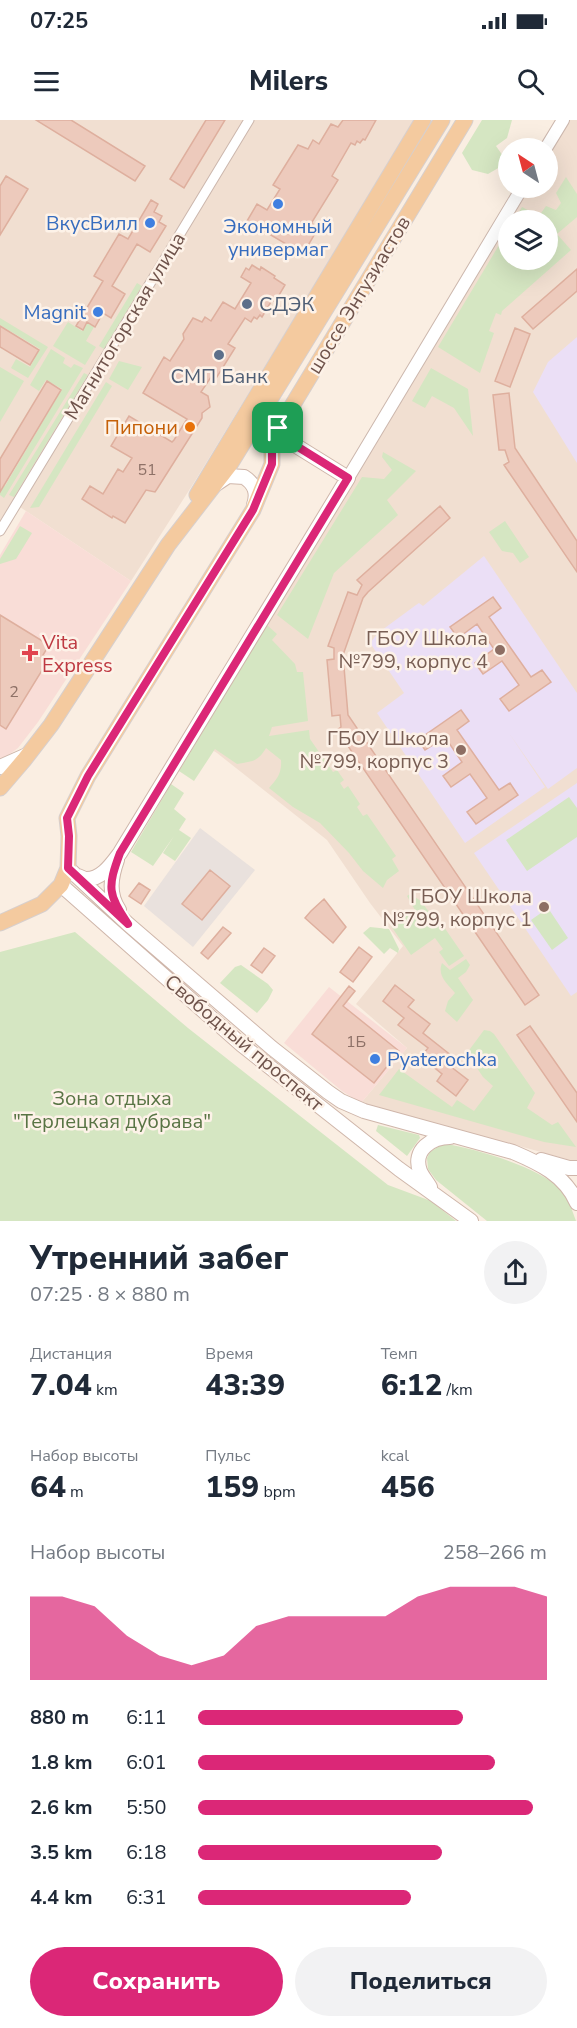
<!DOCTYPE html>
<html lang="ru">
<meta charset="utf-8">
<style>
:root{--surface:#fff;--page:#f2f2f3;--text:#1f2937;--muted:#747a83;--accent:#db2777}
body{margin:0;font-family:"Nunito Sans",sans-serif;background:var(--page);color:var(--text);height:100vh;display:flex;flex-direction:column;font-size:22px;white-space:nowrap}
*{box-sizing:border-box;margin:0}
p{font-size:20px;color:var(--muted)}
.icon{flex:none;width:33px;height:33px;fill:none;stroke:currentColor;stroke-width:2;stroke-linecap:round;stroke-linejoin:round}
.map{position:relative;height:1101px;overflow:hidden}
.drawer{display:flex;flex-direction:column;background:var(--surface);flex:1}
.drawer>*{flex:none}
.needle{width:39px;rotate:324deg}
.tools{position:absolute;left:498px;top:18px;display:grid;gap:12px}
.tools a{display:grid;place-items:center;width:60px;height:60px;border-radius:50%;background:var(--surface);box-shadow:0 6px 24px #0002;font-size:30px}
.pin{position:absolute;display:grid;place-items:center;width:51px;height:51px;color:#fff;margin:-26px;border-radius:12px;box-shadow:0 3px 9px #0006}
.round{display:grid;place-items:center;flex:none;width:63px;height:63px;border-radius:32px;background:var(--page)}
.head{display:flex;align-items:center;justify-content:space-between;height:102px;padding:0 30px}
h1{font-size:33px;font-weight:800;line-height:45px}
.figures{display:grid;grid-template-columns:repeat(3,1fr);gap:9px;height:102px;padding:6px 30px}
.figures div{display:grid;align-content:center}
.figures b{font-size:30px;font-weight:800}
.figures small{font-size:16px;font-weight:400}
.figures p{font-size:16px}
.chart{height:168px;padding:12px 30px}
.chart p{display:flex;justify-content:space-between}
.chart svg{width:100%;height:108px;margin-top:6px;fill:var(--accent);opacity:.7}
.action{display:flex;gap:12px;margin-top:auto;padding:12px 30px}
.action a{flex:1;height:69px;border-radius:36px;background:var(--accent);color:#fff;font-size:24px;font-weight:800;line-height:69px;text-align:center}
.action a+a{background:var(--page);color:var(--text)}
ul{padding:0 30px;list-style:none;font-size:20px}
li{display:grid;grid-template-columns:96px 72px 1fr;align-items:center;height:45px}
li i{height:15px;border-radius:8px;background:var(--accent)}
.status{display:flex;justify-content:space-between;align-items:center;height:42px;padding:0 30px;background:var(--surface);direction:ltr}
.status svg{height:16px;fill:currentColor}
header{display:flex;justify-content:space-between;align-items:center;height:78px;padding:0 30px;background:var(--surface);font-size:27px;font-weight:800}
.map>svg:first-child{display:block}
.residential{fill:#f1dfd1;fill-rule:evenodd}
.commercial{fill:#f9ddd7}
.industrial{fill:#e9e1dd}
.education{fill:#ebdff6}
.green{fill:#d5e6c2}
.building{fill:#edcabc;stroke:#deaf9e;stroke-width:1.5}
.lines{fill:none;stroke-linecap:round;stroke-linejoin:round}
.minor-casing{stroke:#ccb7ad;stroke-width:11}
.tertiary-casing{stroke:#ccb7ad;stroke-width:14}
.secondary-casing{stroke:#cfb6aa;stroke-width:16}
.primary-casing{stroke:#d7cfcd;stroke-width:17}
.minor{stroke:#fff;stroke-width:9}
.tertiary{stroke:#fff;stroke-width:12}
.secondary{stroke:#fff;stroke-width:14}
.primary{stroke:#f4ca9f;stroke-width:15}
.route-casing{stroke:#fff;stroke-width:12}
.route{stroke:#db2777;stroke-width:8}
.shop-dot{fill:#3f7fe0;stroke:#fdf2e8;stroke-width:2}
.service-dot{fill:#5c6f8a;stroke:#fdf2e8;stroke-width:2}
.food-dot{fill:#e8710a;stroke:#fdf2e8;stroke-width:2}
.education-dot{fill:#8d6e63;stroke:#fdf2e8;stroke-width:2}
.health-dot{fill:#e0444e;stroke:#fdf2e8;stroke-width:2}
.labels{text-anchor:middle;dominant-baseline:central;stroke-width:5;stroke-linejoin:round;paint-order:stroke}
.number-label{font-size:16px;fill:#8e7167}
.shop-label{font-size:20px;fill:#366cbe;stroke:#fdf2e8;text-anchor:end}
.street-label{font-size:20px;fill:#6f534b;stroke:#fdf2e8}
.service-label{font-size:20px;fill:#4e5e75;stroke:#fdf2e8;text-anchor:start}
.food-label{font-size:20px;fill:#c56008;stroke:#fdf2e8;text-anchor:end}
.education-label{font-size:20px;fill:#785e54;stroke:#fdf2e8;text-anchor:end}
.health-label{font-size:20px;fill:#be3a42;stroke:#fdf2e8;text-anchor:start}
.park-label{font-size:20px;fill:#587444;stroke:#fdf2e8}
</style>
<div class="status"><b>07:25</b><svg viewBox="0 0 49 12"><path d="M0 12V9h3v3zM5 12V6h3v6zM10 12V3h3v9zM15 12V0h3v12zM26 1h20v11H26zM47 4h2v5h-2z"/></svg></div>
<header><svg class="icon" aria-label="menu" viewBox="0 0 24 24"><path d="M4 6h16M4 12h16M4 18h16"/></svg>Milers<svg class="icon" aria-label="search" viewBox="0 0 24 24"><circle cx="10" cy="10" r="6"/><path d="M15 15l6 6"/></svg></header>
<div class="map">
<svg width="577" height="1101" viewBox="0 0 577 1101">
<rect width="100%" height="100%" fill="#faeee2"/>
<path class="residential" d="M0 0H415L195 361 131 461 14 383 0 404Z
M568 0H577V1041H574L361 983 407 928 356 884 403 826 370 783 327 720 217 633 194 619 527 68H548V33ZM508 100H548V140H508Z"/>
<path class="commercial" d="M26 391 131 461 38 602 18 628 7 636 0 638V435Z
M329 867 407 928 361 983 342 971 284 923Z"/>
<path class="industrial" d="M200 708 255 750 193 827 144 786Z"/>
<path class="education" d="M577 217V343L533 272 548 242Z
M484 436 577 573V648L548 669 509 613 545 667 465 723 377 593 404 573 370 523 378 513 416 485 419 483 423 486Z
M577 663V872L571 876 474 733Z"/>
<path class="green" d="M482 0H512L507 18 496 26 503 36 500 47 488 54 472 50 462 33Z
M566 57 577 74V97L557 114 571 130 502 191 501 195 496 193 489 211 494 213 480 253 438 227 508 110V140H548V100H514L522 87 539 96 546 86 556 90 561 83 556 73Z
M137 163 142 166 104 229 99 226Z
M0 198 48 227 28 258 11 248 16 239 30 247 40 229 0 205Z
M68 202 82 211 87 203 94 207 86 221 96 227 85 245 53 226Z
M51 229 65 238 63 243 71 248 74 244 83 248 4 378 0 375V363L5 366 62 269 46 260 39 271 30 265Z
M119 241 142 247 128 270 109 259Z
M0 247 24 261 0 302Z
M431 248 468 269 473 316 454 288 432 276 425 288 412 281Z
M84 253 88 255 14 377 9 375Z
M106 262 112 266 39 387 30 388Z
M383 332 416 351 387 380 398 395 334 453 308 519 277 495 362 357 384 359 392 350 382 337Z
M505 401 529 437 520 443 513 433 502 431 489 412Z
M20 406 32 413 16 439 0 444V439Z
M267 505 277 514 272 520 295 544 297 552H303L308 601 272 607 269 616 309 610 310 619 333 652 337 650 344 660 340 663 344 669 348 666 360 684 357 687 363 696 367 694 396 736 392 739 399 751 387 760 383 768 363 751 349 733 320 703 293 687 269 668C277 659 282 653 281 640L266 628C258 642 252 641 237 644L215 629 194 661 179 651Z
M171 664 184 673 174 689 186 699 179 710 191 718 175 741 163 733 174 716 153 746 131 732Z
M569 677 577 688V717L527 751 506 720Z
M410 774 421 781 432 796 435 794 464 836 449 846 439 832 443 829 435 818 411 835 391 806 415 790 407 776Z
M548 788 568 818 552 830 531 800Z
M370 807 389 809 399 829 398 833 390 828 384 834 363 813Z
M75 812 188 908 388 1065 431 1081 456 1101H0V832Z
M466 839 470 845 466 852 458 858 473 880 457 902 445 891 448 881 455 873C447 863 437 856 442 843L450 850Z
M241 845 268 864 273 870 268 880 257 893 220 863 235 847Z
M484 910 490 911 494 914 535 973 527 988 552 1005 558 1002 576 1027 544 1022 379 975 399 949 452 987 457 980 474 991 493 966 483 957 467 933Z
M378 1005 419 1015 420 1018 407 1036 376 1011Z
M447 1024C476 1029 538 1047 559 1068 568 1077 572 1090 576 1101H487L436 1060 428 1049 427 1038 430 1032 441 1025Z"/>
<path class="building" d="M36 0H71L145 46 135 61Z
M206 0H225L184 68 170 59Z
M343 0H376L365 20 363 19 360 23 357 21 355 25 351 23 332 56 338 60 312 102 316 112 303 134 247 101 257 84 267 90 280 69 273 65 298 25 308 29 313 20 319 24 331 4 338 7Z
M6 56 28 69 0 115V66Z
M151 80 158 84 154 92 162 96 159 102 166 106 150 132 137 124 112 166 125 174 111 198 103 193 95 207 87 202 83 210 76 206 103 161 94 156 119 114 128 119Z
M252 145 260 150 261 147 275 156 274 158 285 165 275 182 272 180 262 197 260 195 257 199 254 197 251 202 245 198 228 224 235 228 215 260 211 257 201 272 208 276 210 287 202 293V298L157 369 155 372 146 370 125 403 113 396 112 398 82 379 90 366 103 374 118 349 123 352 132 338 111 326 129 296 172 322 174 320 187 299 143 273 164 237 170 241 184 219 183 214 193 198 202 202 205 197 211 201 223 182 235 189 251 163 241 157 246 148 249 150Z
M577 149V171L533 209 522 197Z
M0 206 39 230 30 245 0 227Z
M515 208 530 214 510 267 495 261Z
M47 261 61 270 0 372V339Z
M509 273 515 328 577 421V452L504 345 509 342 505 330H499L493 275Z
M440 386 450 398 368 472 363 478 343 535 348 595 539 875 525 885 337 610 341 607 340 595 332 596 327 540 334 539V528L328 526 348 472 357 475 362 465 357 460Z
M493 477 501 488 489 497 531 557 542 550 551 562 509 591 500 579 519 565 502 541 483 554 475 543 494 529 477 504 458 518 450 507Z
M0 495 49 525 43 535 49 539 6 609 0 605Z
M461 590 469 601 457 610 499 670 510 663 518 675 476 704 467 692 487 678 470 654 451 667 443 656 462 642 445 617 425 630 418 620Z
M210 750 230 766 202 800 182 784Z
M139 763 150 770 141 784 129 776Z
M324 779 346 807 333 823 305 798 311 791Z
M223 807 231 813 208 839 201 833Z
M359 827 372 837 353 862 340 852Z
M264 828 275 836 262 853 251 845Z
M395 865 414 880 408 887 430 904 423 913 452 936 446 943 468 960 456 976 437 961 442 954 421 937 428 928 398 905 404 898 383 881Z
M349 866 355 871 343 886 399 931 374 963 312 914Z
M530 906 577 973V1002L517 915Z"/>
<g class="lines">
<g class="minor-casing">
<path id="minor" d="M0 411 249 0"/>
</g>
<g class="tertiary-casing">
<path id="tertiary" d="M546 28 563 0
M348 358 522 68"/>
</g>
<g class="secondary-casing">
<path id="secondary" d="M216 364 228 356 244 357C255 364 258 373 254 385
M0 647 27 635
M117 740C111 757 108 774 119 790
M68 748 128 804 272 928 328 972 341 981 364 991 513 1032C539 1043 565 1055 577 1083
M78 756 85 759C101 760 111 745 120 733L348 358 282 317 278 307
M61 765 242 925 399 1049 471 1101
M541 1040 569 1048H577
M430 1067C427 1062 422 1056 420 1051 412 1030 432 1017 450 1017"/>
</g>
<g class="primary-casing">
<path id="primary" d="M197 375 423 0
M0 668 24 640 51 605 168 425 229 346 442 0
M0 803 42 784 61 765 68 748 69 716 67 698 88 656 253 390 272 344V319L465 0"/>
</g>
<use href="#minor" class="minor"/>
<use href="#tertiary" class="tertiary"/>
<use href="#secondary" class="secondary"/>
<use href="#primary" class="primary"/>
</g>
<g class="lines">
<g class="route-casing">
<path id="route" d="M278 308 282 317 348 358 120 733C107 768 108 774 128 804L68 748 69 716 67 698 88 656 253 390 272 344V319Z"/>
</g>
<use href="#route" class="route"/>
</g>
<g class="shop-dot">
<circle cx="278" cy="84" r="6"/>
<circle cx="150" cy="103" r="6"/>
<circle cx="98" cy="192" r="6"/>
<circle cx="375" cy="939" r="6"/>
</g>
<g class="service-dot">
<circle cx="247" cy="184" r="6"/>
<circle cx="219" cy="235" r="6"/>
</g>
<circle class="food-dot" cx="190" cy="307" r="6"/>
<g class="education-dot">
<circle cx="500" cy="530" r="6"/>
<circle cx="461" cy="630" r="6"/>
<circle cx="544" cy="787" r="6"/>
</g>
<path class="health-dot" d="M27 524h6v6h6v6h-6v6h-6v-6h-6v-6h6z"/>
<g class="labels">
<g class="number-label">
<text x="147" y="350">51</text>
<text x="14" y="572">2</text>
<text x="356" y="922">1Б</text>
</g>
<g class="shop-label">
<text x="138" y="103">ВкусВилл</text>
<text x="278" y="106" text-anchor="middle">Экономный<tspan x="278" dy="23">универмаг</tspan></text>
<text x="86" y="192">Magnit</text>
<text x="387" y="939" text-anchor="start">Pyaterochka</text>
</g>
<g class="street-label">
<text transform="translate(359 175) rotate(-59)">шоссе Энтузиастов</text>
<text transform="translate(125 206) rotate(-59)">Магнитогорская улица</text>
<text transform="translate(244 923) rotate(40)">Свободный проспект</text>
</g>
<g class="service-label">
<text x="259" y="184">СДЭК</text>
<text x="219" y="256" text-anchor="middle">СМП Банк</text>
</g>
<g class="food-label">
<text x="178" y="307">Пипони</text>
</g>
<g class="education-label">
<text x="488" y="518">ГБОУ Школа<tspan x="488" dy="23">№799, корпус 4</tspan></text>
<text x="449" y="618">ГБОУ Школа<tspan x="449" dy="23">№799, корпус 3</tspan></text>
<text x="532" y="776">ГБОУ Школа<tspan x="532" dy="23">№799, корпус 1</tspan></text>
</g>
<g class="health-label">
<text x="42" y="522">Vita<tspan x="42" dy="23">Express</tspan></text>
</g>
<g class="park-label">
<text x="112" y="978">Зона отдыха<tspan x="112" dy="23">"Терлецкая дубрава"</tspan></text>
</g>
</g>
</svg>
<div class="tools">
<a><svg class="needle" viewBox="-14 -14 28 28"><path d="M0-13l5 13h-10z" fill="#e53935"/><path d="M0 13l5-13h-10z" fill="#747a83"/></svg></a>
<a><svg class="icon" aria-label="layers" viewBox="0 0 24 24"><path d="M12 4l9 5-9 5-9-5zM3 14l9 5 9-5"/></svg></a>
</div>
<div class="pin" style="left:278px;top:308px;background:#1e9e55"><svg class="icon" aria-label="arrive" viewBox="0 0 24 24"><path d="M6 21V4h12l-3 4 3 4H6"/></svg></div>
</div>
<section class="drawer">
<div class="head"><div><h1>Утренний забег</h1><p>07:25 · 8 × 880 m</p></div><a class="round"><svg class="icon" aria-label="share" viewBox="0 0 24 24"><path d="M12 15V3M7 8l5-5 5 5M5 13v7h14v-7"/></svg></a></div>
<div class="figures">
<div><p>Дистанция</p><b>7.04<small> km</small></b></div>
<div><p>Время</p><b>43:39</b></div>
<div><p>Темп</p><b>6:12<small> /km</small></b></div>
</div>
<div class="figures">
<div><p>Набор высоты</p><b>64<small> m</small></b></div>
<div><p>Пульс</p><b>159<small> bpm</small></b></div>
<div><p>kcal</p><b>456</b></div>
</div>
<div class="chart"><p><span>Набор высоты</span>258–266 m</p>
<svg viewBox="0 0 160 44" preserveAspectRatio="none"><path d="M0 44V10L10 10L20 14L30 26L40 34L50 38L60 34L70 22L80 18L90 18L100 18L110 18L120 10L130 6L140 6L150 6L160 10V44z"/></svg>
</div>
<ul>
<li><b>880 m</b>6:11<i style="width:76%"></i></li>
<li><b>1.8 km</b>6:01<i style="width:85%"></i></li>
<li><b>2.6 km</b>5:50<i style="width:96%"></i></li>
<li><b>3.5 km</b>6:18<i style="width:70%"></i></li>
<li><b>4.4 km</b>6:31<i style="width:61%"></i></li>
</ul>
<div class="action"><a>Сохранить</a><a>Поделиться</a></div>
</section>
